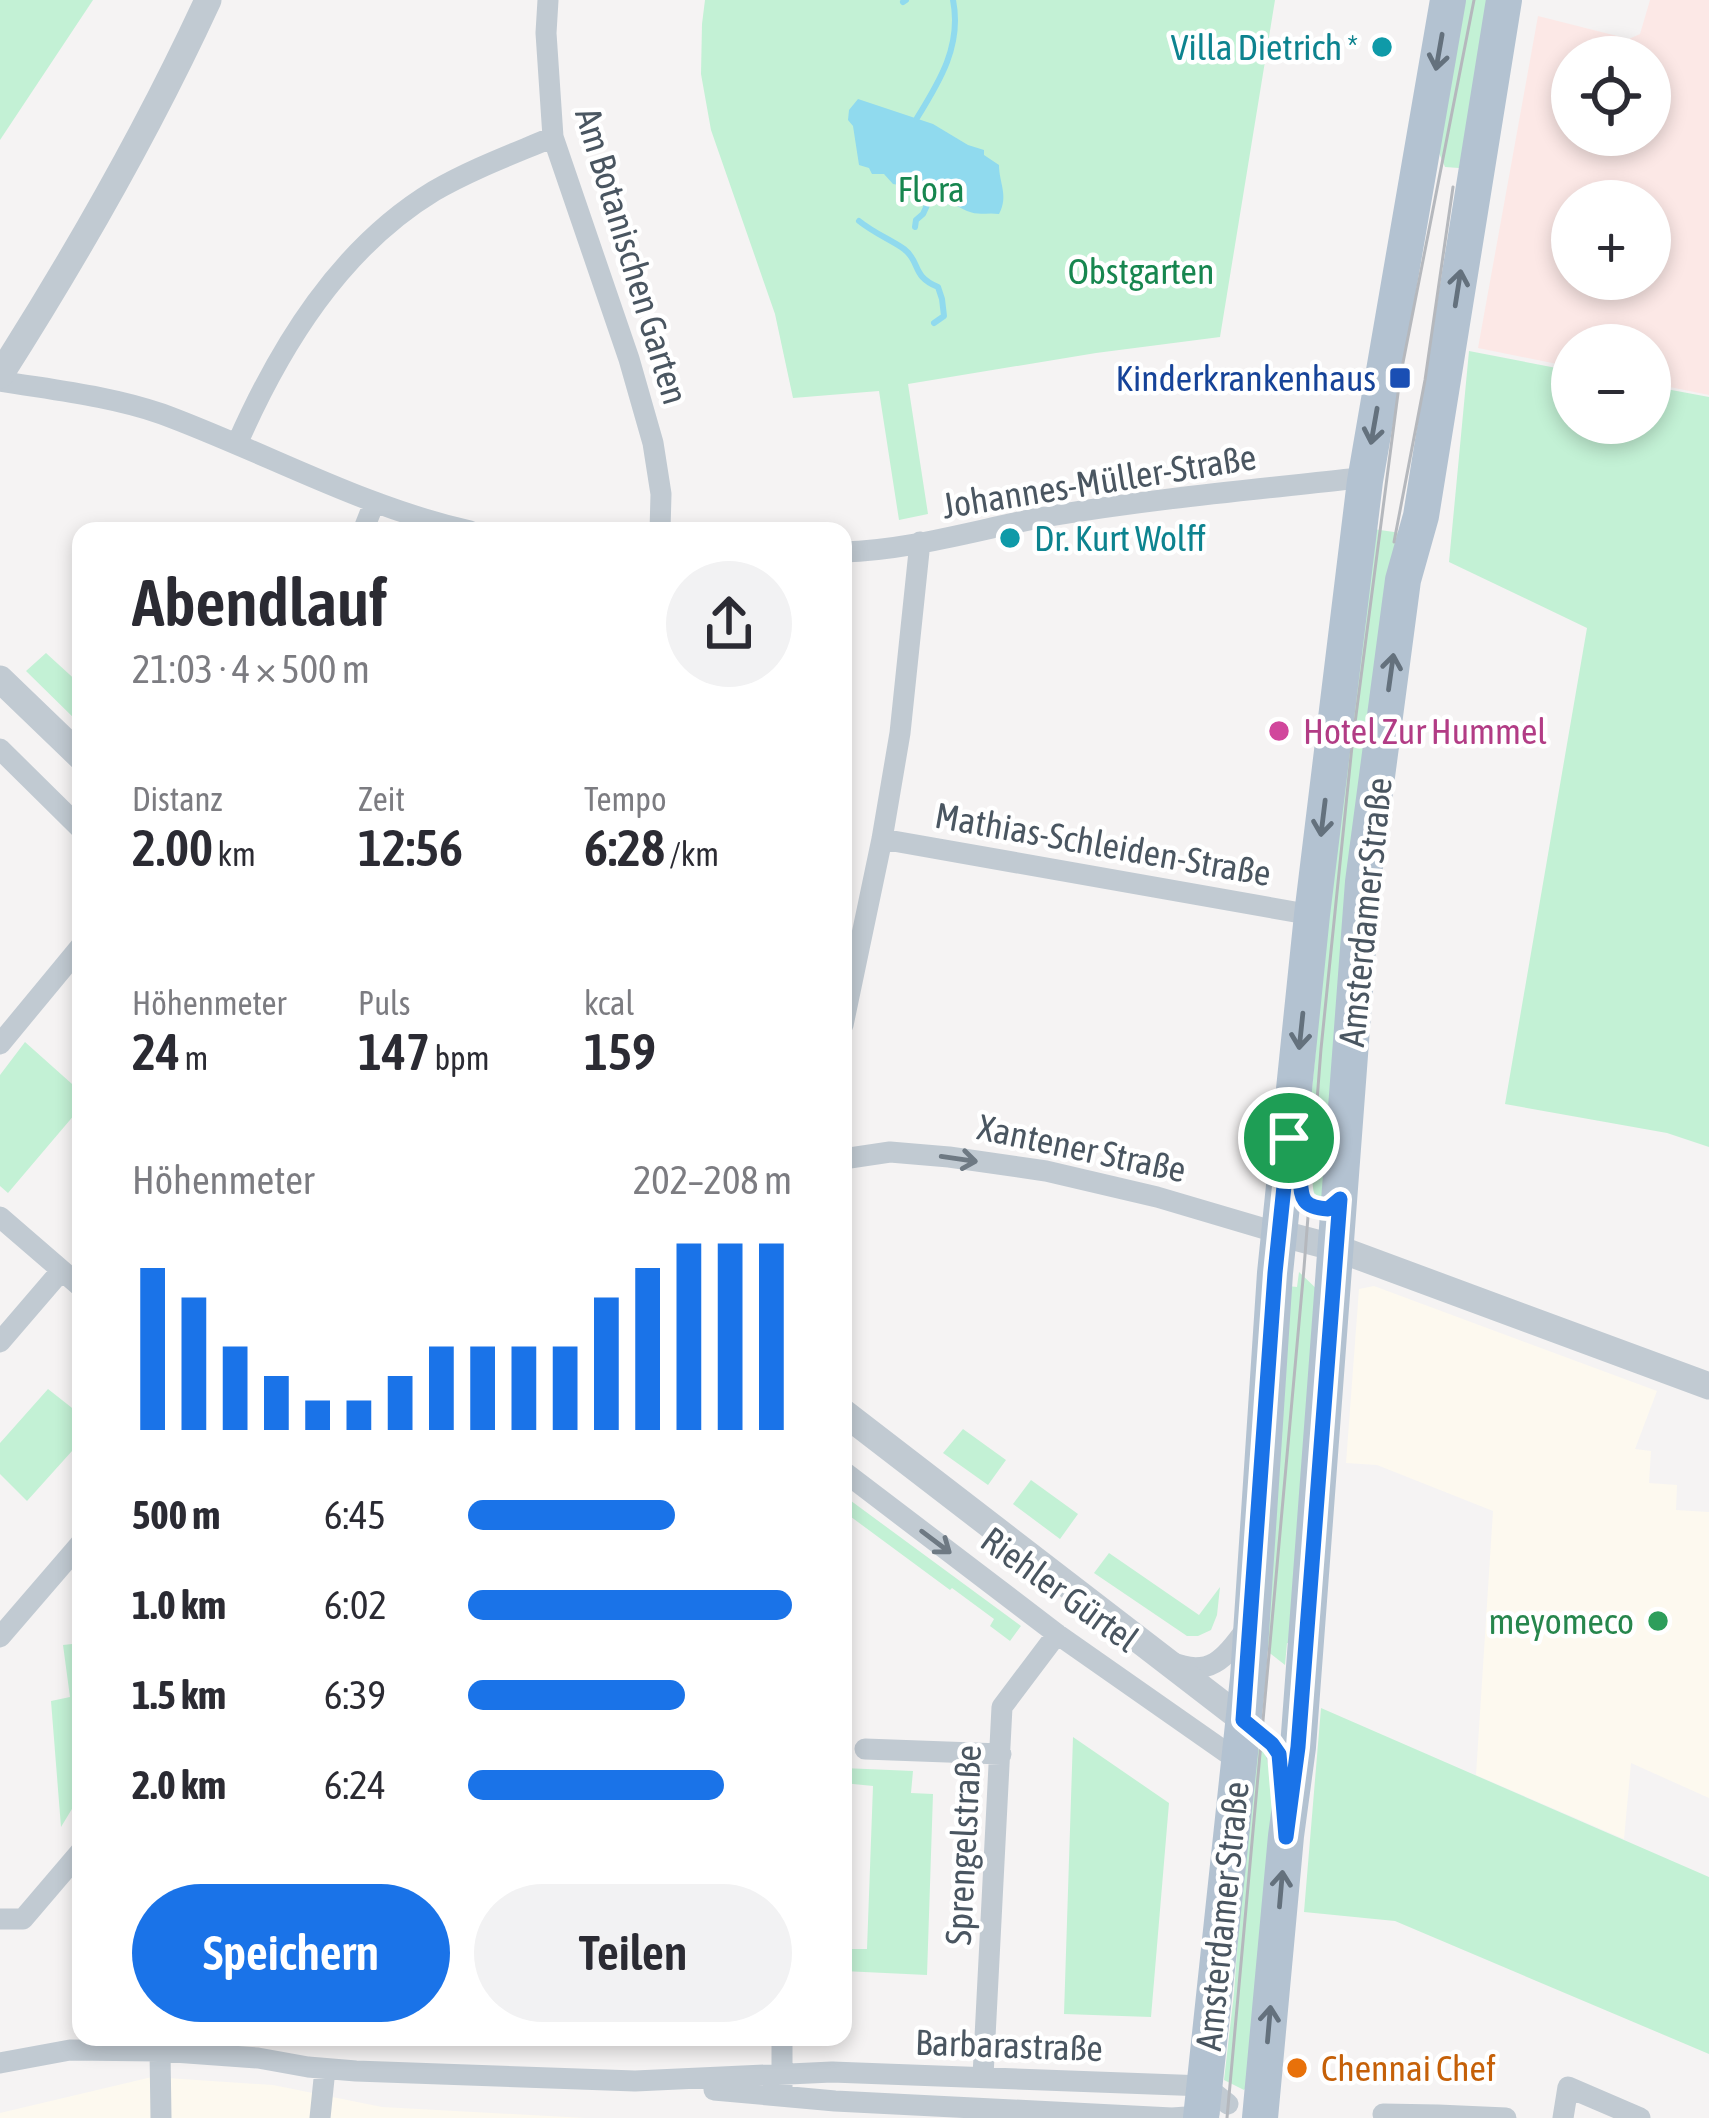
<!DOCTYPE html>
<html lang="de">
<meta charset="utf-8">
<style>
:root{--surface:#fff;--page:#f2f2f3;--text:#2b2b33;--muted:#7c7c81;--accent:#1a73e8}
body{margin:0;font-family:"Asap Condensed",sans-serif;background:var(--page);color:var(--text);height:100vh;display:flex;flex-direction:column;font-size:45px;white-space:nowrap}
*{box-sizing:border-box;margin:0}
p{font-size:39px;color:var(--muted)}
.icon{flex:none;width:66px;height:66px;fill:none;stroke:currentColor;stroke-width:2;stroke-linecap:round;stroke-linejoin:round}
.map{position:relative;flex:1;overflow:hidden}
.side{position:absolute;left:72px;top:522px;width:780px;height:1524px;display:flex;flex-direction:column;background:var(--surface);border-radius:24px;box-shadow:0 6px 18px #0003}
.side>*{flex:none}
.fabs{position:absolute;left:1551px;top:36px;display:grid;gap:24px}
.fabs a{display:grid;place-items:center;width:120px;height:120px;border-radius:50%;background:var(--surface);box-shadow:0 6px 18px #0003;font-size:60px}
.pin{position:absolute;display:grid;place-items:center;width:102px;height:102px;color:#fff;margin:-51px;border:6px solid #fff;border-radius:50%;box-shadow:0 3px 12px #0007}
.round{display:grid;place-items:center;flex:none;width:126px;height:126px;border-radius:63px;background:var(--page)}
.overview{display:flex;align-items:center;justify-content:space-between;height:204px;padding:0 60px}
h1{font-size:66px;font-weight:600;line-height:90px}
.stats{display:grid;grid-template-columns:repeat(3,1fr);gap:18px;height:204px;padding:12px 60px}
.stats div{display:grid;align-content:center}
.stats b{font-size:51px;font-weight:600}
.stats small{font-size:33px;font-weight:400}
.stats p{font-size:33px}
.chart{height:336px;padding:24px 60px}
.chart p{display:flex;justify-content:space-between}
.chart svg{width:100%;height:216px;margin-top:12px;stroke:var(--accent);stroke-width:6}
.primary-button{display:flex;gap:24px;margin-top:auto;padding:24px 60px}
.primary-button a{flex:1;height:138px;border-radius:72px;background:var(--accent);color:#fff;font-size:48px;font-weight:600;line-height:138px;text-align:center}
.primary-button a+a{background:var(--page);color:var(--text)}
ul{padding:0 60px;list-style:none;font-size:39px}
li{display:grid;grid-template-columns:192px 144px 1fr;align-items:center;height:90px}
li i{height:30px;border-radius:15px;background:var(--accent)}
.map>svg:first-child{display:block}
.commercial{fill:#fdf9ef}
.medical{fill:#fce8e6;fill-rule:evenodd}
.green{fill:#c3f1d5}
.water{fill:#90daee}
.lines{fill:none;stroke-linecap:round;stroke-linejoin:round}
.stream{stroke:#90daee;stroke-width:6}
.minor{stroke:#c1cad2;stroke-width:21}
.tertiary{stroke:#c1cad2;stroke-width:27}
.primary{stroke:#b3c2d1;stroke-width:36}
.tram{stroke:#b5b8bd;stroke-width:3}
.oneway{stroke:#64717d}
.oneway2{stroke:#6e7983}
.route-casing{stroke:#fff;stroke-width:24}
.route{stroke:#1a73e8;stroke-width:15}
.culture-dot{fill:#0f9aa8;stroke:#fff;stroke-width:4.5}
.transit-dot{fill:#1a4fb4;stroke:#fff;stroke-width:4.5}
.hotel-dot{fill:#d1479c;stroke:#fff;stroke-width:4.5}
.leisure-dot{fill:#2e9e5b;stroke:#fff;stroke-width:4.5}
.food-dot{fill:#e8710a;stroke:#fff;stroke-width:4.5}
.labels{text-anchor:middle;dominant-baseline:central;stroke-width:9;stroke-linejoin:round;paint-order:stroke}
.culture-label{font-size:36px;fill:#0d838f;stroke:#fff;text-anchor:end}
.park-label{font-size:36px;fill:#17864f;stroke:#fff}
.street-label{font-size:36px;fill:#4a5661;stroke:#fff}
.transit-label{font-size:36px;fill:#164399;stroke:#fff;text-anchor:end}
.hotel-label{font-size:36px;fill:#b23c85;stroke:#fff;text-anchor:start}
.leisure-label{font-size:36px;fill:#27864d;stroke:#fff;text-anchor:end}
.food-label{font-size:36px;fill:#c56008;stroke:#fff;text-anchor:start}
</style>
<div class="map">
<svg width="1709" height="2118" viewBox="0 0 1709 2118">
<rect width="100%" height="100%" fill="#f5f3f3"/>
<path class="commercial" d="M1374 1286 1657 1391 1635 1449 1651 1451 1649 1483 1677 1485 1676 1510 1709 1512V1798L1631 1763 1624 1839 1476 1775 1493 1511 1377 1465 1346 1463 1359 1289Z
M152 2077 273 2085 382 2107 585 2118H0V2113Z"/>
<path class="medical" d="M1650 0H1709V395L1650 383V345H1572V367L1478 348 1538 16 1629 39 1640 34ZM1572 57H1650V135H1572ZM1572 201H1650V279H1572Z"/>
<path class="green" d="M0 0H93L0 140Z
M705 0H1275L1220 337 1096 353 908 384 928 514 899 520 879 391 793 398 775 314 711 130 701 74 702 24Z
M1465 0H1493L1459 168 1445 167 1439 153Z
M1469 351 1572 371V423H1650V386L1709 397V1147L1667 1133 1505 1104 1587 628 1449 562Z
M1373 529 1408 534 1325 1200 1311 1195 1303 1183 1316 1047V1000Z
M46 653 81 685V725L26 671Z
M25 1042 81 1092V1107L8 1193 0 1186V1075Z
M1299 1272 1323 1295 1296 1644 1287 1643 1285 1665 1258 1644 1288 1286 1297 1287Z
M48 1389 81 1415V1441L27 1501 0 1474V1443Z
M963 1429 1006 1460 988 1485 943 1453Z
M1031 1480 1078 1514 1060 1539 1013 1504Z
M843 1495 1021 1626 1010 1641 990 1626 994 1619 952 1588 950 1590 843 1511Z
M1109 1553 1199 1615 1220 1587 1217 1615 1211 1630 1198 1636H1187L1094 1573Z
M81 1643V1794L61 1827 51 1701 70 1697 63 1645Z
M1321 1708 1709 1877V2054L1395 1921 1304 1912Z
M1073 1737 1169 1803 1151 2017 1064 2014Z
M1259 1749 1269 1750 1275 1779 1254 2078 1244 2090 1224 2080 1234 1993 1251 1754Z
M843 1768 913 1771 911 1793 933 1794 927 1975 843 1971V1949H867L873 1786 843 1783Z"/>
<path class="water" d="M858 99 933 124 968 145 984 150V155L999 165C999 183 1009 196 999 214 987 212 979 216 967 211 954 206 944 195 931 189L918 197 900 193 899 185 893 184 884 174H872L869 168 859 165 853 126 848 120 849 110Z"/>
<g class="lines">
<path class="stream" d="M903 2 906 0
M917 118C940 81 962 45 953 0
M859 221C874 233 891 240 904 249 921 262 911 276 938 287L942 299 944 316 934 323
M915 227 916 220 923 214 933 192"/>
<path class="minor" d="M548 0 546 33 553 137 629 359 653 443 661 494 660 531
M0 381C53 390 110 396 162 414 265 452 362 507 470 531
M237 444C280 346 340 248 434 191 472 169 513 154 553 137
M363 531 374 503
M843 552C913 550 982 528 1050 516 1150 499 1250 490 1350 479L1365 481
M0 749 81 829
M882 839 1312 915
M843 1025 882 839 900 733 920 542
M0 1044 81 946
M843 1159 890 1152 949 1157 1046 1171 1157 1197 1279 1233
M0 1217 81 1287
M0 1342 61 1271
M843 1471 1057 1634 1237 1760
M0 1637 81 1543
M1171 1662C1209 1678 1225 1659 1246 1629
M1243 1720C1272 1744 1278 1743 1281 1782
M865 1749 1001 1754
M0 1919H23L81 1851
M782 2037V2090
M160 2051 161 2118
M0 2063 70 2050 160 2051 258 2058 308 2067 356 2071 635 2081 832 2072 1205 2086 1228 2104
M983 2076 1002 1707 1057 1634
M714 2090 835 2101 1172 2118 1201 2116 1209 2113
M1383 2114 1438 2115
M320 2118 325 2069
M1437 2118 1438 2115 1506 2118
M1563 2118 1568 2087 1640 2118"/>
<path class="tertiary" d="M0 375C77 254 148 130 208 0
M0 679 81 757
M1279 1233 1336 1248 1709 1386
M843 1412 1243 1720"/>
<path class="primary" d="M1201 2118 1248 1678 1275 1273 1312 915 1365 481 1448 0
M1260 2118 1286 1836 1298 1747 1363 882 1403 580 1421 516 1504 0"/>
<path class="tram" d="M1394 542 1425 380 1453 187
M1227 2118 1304 1268 1321 1049 1352 746 1400 378 1474 0"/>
</g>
<defs><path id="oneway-shaft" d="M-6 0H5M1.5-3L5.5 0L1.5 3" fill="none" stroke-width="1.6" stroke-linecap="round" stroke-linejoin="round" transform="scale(3)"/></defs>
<g class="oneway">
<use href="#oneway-shaft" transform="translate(1439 52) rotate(100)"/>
<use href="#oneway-shaft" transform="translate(1458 288) rotate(-81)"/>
<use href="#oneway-shaft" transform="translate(1374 426) rotate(100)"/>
<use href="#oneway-shaft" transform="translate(1391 672) rotate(-82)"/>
<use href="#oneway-shaft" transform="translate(1323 818) rotate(97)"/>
<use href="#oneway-shaft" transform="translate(1301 1031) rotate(96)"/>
<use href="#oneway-shaft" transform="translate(1281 1889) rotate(-85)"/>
<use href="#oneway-shaft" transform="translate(1269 2024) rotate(-85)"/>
</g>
<g class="oneway2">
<use href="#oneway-shaft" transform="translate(959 1159) rotate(8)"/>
<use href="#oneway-shaft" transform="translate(936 1542) rotate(37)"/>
</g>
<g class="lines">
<g class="route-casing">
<path id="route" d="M1289 1138C1292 1148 1297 1157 1299 1167 1303 1192 1295 1207 1328 1209L1340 1199 1298 1747 1286 1837 1279 1754 1272 1744 1243 1720 1275 1273Z"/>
</g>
<use href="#route" class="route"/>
</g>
<g class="culture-dot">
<circle cx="1382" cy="47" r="12"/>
<circle cx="1010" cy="538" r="12"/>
</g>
<rect class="transit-dot" x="1388" y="366" width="24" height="24" rx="6"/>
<circle class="hotel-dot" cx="1279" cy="731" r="12"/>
<circle class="leisure-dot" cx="1658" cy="1621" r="12"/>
<circle class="food-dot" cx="1297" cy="2068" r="12"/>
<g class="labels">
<g class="culture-label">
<text x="1358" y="47">Villa Dietrich *</text>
<text x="1034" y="538" text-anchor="start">Dr. Kurt Wolff</text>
</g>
<g class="park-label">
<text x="931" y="189">Flora</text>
<text x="1141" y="271">Obstgarten</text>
</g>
<g class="street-label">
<text transform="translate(632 256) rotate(73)">Am Botanischen Garten</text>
<text transform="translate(1099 481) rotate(-9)">Johannes-Müller-Straße</text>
<text transform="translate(1103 844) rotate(10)">Mathias-Schleiden-Straße</text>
<text transform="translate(1365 912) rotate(-84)">Amsterdamer Straße</text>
<text transform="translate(1082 1148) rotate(12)">Xantener Straße</text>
<text transform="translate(1060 1589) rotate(36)">Riehler Gürtel</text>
<text transform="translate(963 1845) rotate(-87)">Sprengelstraße</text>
<text transform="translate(1222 1916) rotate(-84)">Amsterdamer Straße</text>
<text transform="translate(1009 2045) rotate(2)">Barbarastraße</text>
</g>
<g class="transit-label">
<text x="1376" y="378">Kinderkrankenhaus</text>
</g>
<g class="hotel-label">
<text x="1303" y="731">Hotel Zur Hummel</text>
</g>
<g class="leisure-label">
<text x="1634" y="1621">meyomeco</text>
</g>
<g class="food-label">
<text x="1321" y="2068">Chennai Chef</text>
</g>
</g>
</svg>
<div class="fabs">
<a><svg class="icon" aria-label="locate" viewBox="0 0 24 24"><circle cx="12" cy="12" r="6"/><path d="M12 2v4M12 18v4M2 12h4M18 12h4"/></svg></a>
<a>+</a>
<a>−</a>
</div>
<div class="pin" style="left:1289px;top:1138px;background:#1e9e55"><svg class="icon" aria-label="arrive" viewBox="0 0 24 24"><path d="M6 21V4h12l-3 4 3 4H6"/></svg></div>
<section class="side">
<div class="overview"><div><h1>Abendlauf</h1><p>21:03 · 4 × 500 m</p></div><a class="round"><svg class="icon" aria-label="share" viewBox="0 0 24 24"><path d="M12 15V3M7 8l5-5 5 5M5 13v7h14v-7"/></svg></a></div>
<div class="stats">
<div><p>Distanz</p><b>2.00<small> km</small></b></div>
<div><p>Zeit</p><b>12:56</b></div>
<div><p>Tempo</p><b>6:28<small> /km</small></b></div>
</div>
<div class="stats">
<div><p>Höhenmeter</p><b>24<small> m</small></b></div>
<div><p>Puls</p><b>147<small> bpm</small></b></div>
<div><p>kcal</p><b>159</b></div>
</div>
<div class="chart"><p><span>Höhenmeter</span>202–208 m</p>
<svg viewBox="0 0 160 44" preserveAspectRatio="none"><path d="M5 44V11M15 44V17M25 44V27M35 44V33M45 44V38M55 44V38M65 44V33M75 44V27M85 44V27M95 44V27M105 44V27M115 44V17M125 44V11M135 44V6M145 44V6M155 44V6"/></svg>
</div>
<ul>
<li><b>500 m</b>6:45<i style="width:64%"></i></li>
<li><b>1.0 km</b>6:02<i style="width:100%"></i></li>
<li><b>1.5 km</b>6:39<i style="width:67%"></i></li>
<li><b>2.0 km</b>6:24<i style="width:79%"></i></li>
</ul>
<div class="primary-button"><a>Speichern</a><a>Teilen</a></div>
</section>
</div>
